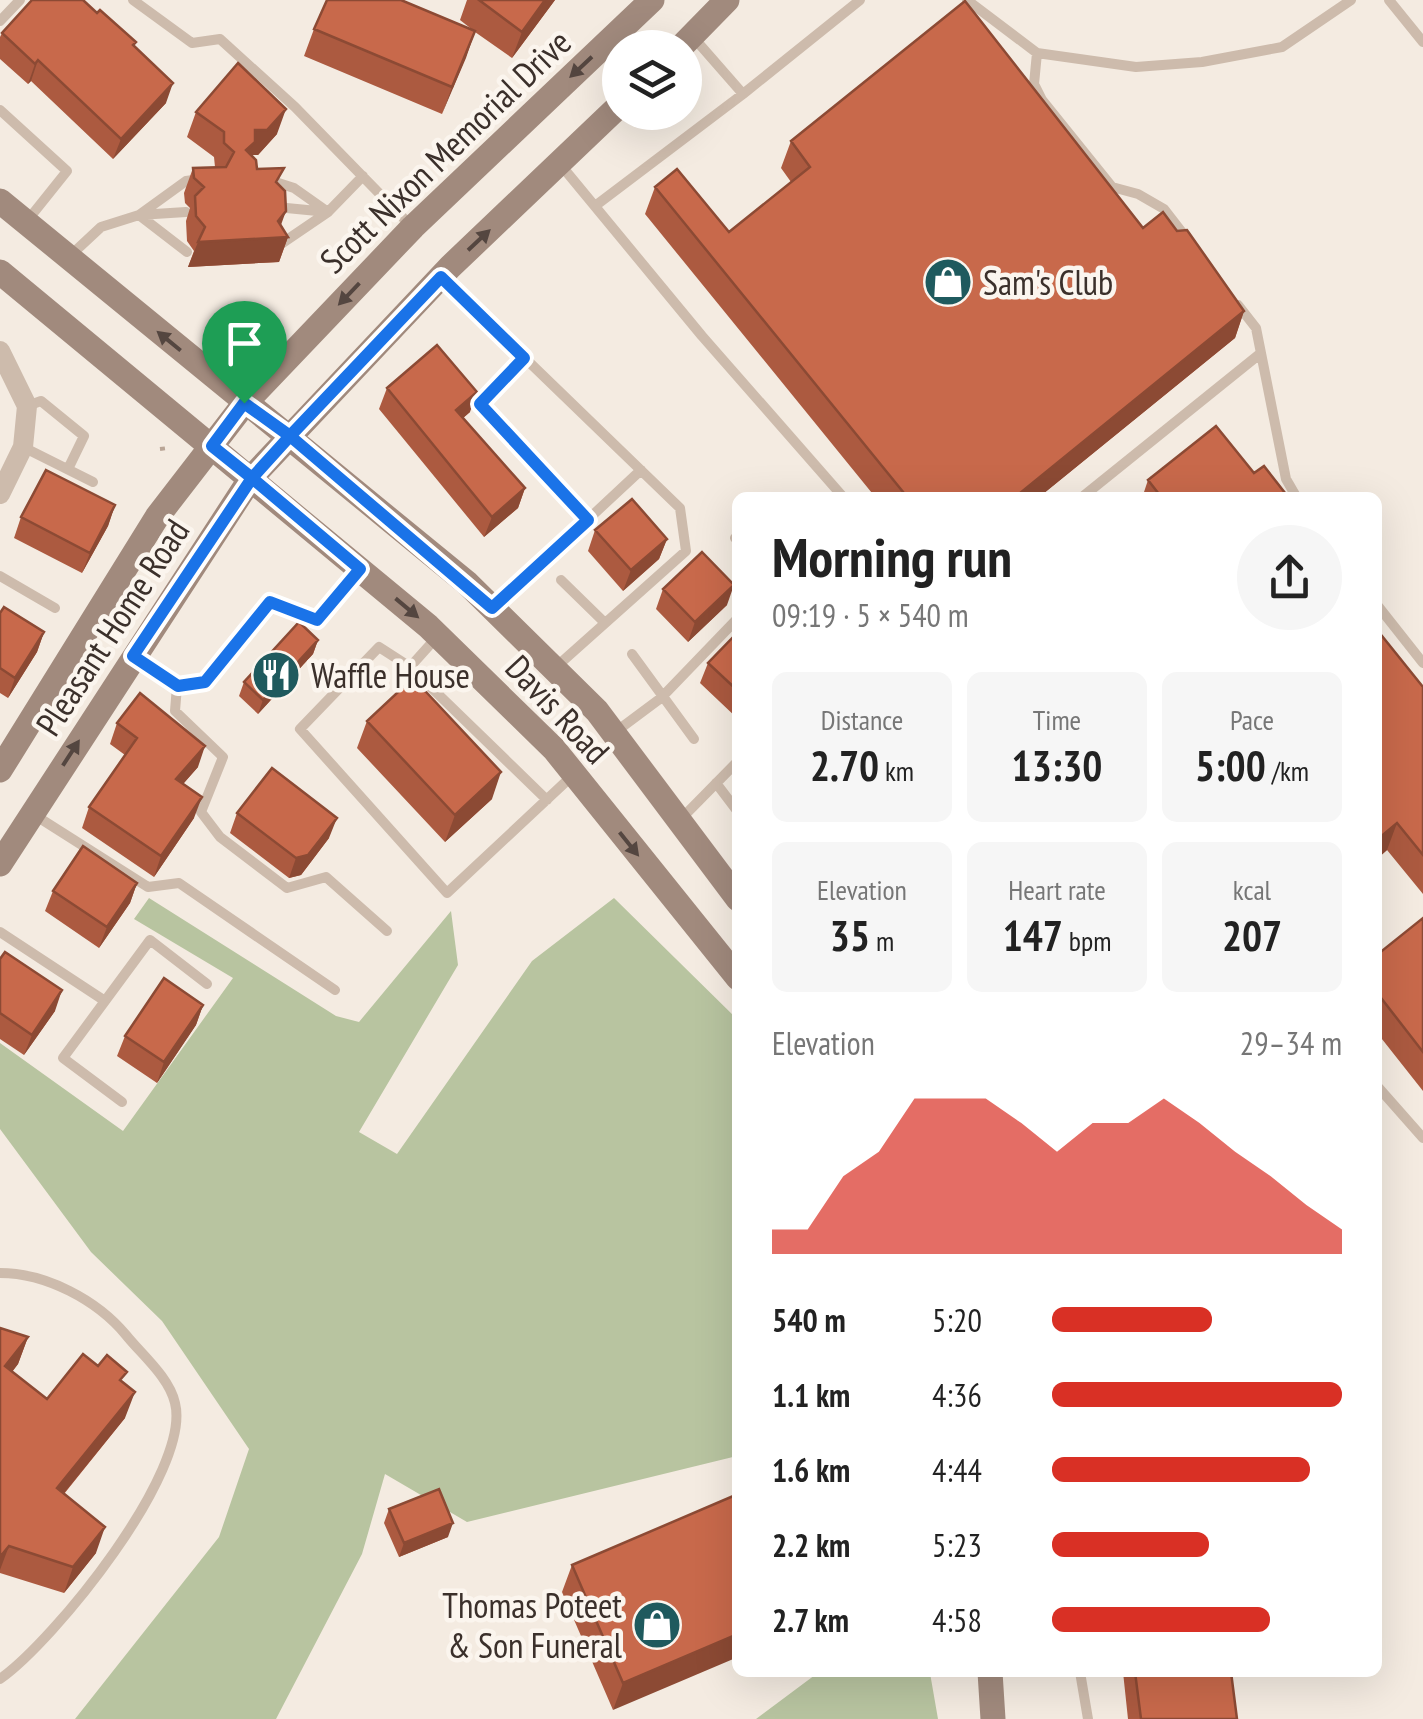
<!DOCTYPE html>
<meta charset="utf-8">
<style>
:root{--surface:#fff;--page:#f6f6f6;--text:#222;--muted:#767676;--accent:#d93025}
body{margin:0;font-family:"PT Sans Narrow",sans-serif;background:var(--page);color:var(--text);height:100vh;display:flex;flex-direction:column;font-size:38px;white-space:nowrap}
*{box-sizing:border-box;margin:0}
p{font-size:32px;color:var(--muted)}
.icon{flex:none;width:55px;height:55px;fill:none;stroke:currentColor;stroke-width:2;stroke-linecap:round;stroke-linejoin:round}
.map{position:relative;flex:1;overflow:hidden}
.side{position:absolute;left:732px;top:492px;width:650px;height:1185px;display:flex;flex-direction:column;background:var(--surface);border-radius:15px;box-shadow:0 10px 40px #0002}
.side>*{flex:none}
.tools{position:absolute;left:602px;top:30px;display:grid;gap:20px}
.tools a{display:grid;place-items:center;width:100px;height:100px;border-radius:50%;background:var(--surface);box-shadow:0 10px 40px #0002;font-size:50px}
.pin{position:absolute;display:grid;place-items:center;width:85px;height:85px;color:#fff;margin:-102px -42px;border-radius:50% 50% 50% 0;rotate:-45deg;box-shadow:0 0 10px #0007}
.pin .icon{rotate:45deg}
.round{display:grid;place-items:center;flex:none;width:105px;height:105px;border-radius:52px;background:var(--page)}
.overview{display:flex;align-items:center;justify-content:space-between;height:170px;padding:0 40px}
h1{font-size:55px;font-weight:600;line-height:75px}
.stats{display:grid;grid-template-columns:repeat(3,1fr);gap:15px;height:170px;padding:10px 40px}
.stats div{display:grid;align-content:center;border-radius:15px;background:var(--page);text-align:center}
.stats b{font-size:42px;font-weight:600}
.stats small{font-size:28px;font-weight:400}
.stats p{font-size:28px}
.chart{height:280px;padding:20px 40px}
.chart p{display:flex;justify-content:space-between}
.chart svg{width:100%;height:180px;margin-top:10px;fill:var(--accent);opacity:.7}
ul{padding:0 40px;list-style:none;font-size:32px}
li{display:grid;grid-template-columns:160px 120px 1fr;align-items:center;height:75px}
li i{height:25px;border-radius:12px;background:var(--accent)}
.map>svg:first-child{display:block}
.green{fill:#b8c4a0}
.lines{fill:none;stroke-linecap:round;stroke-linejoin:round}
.path{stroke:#b9a596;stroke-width:4;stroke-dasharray:5 5;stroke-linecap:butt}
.lane{stroke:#cdbbac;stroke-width:10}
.street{stroke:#cdbbac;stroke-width:20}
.secondary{stroke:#a18a7d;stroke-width:25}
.wall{fill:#ac5a40}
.shaded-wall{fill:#8c4a34}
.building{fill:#c8694b;stroke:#8c4a34;stroke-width:2.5}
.oneway{fill:#544640}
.route-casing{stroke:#fff;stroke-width:20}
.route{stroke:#1a73e8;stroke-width:12}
.labels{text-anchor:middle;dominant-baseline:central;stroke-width:9;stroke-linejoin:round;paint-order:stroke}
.street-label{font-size:35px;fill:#3b302b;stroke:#fbf5ee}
.poi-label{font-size:35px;fill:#3b302b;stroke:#fbf5ee;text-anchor:start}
</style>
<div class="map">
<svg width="1423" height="1719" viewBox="0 0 1423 1719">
<rect width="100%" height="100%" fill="#f4ebe1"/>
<path class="green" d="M149 898 336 1016 359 1022 451 911 458 965 359 1132 397 1154 532 961 614 898 737 1019V1456L467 1522 385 1474 362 1554 276 1719H75L219 1537 249 1449 162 1321 91 1252 0 1129V1043L123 1131 233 978 134 919Z
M819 1672 930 1673 938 1719H756Z"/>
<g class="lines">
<path class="path" d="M238 364 242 351
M160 449 168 448"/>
<path class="lane" d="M133 0 192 43 220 39 295 107 412 227
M967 0 1037 53 1136 67 1202 62 1282 47 1351 0
M1389 0 1423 42
M0 21 20 0
M694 38 743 94 860 0
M1037 53 1034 84 1042 100 1112 187 1138 194 1164 209 1188 240
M0 110 67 171 27 221
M560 164 702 336 844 498
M269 180 294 188 328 212 278 246
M595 206 743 94
M276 207 328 212 363 176
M186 212 139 215 187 252
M71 255 101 227 139 215 186 181 200 179
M443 279 680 508 686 551 556 667
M1238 305 1256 328 1286 479 1297 498
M524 357 480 404 587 520
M27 406 41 401 84 436 68 469
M23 447 93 482
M1081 498 1261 353
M735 538 738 540
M0 576 55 608
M561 580 603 621
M1378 606 1423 663
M493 608 641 470
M632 654 694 739
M135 658 177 686 205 683 270 602 317 620 359 570
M410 667 436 638
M177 686 175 711 223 757 201 812 220 837 287 888 326 877 387 931
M614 733 661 698 738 618
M716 783 738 812
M547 800 410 667 379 647 300 729 447 893 573 775
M33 814 148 887 179 883 335 990
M679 821 738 761
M0 932 105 1001 63 1058 122 1102
M105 1001 150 940 207 984
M1378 1087 1423 1138
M0 1273C46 1273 97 1300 126 1335 142 1355 169 1377 175 1403 192 1471 54 1641 0 1679
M1080 1672 1088 1719"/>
<path class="street" d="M0 351 27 406 23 447 0 494"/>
<path class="secondary" d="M680 48 727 0
M0 201 467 583 597 711 738 899
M0 272 428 626 554 749 738 978
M0 770 157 517 245 403 413 227 652 0
M0 864 251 478 450 267 620 105
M990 1672 993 1719"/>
</g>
<path class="wall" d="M467 0H555L512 58 475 32 442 114 304 56 314 29 474 31 460 20Z
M97 13 136 42 134 46 166 103 113 159 31 81 28 84 0 59V37L2 33Z
M196 112 277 134 258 155H251L257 169 278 184 281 225 288 237 279 262 188 267 194 251 187 241 186 221 190 208 185 203 184 193 193 168 215 167 214 157 187 137Z
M791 141 1143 228 1244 311 1235 338 1038 498H876L645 214 655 187 729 232 791 182 781 168Z
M387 388 470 412 463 418 525 488 518 508 484 537 379 409Z
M1254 473 1289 498H1142L1148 480Z
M115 505 108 526 82 573 14 538 21 517Z
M595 530 667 539 659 559 623 591 588 551Z
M663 589 727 605 688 642 656 609Z
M0 613 44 632 37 652 8 698 0 693Z
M1378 631 1423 687V894L1387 850 1378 858Z
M738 632V719L700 683 708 663Z
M318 640 313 654 258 714 239 696 244 682Z
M367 721 492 799 445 842 357 748Z
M117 723 198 767 183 784 194 818 154 877 82 828 89 807 125 755 110 744Z
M237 813 329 838 301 875 289 878 230 833Z
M137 883 130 903 99 948 45 911 53 891Z
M1423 918V1091L1378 1034V954Z
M0 959 55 1011 24 1055 0 1039Z
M203 1005 196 1025 157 1083 117 1056 125 1036Z
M0 1328 28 1337 18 1364 12 1372 47 1399 98 1366 123 1382 125 1418 64 1494 96 1553 64 1593 0 1573Z
M738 1494 613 1710 562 1592 572 1565Z
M389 1509 448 1537 399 1557 384 1523Z
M1123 1672H1231L1237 1719H1128Z"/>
<path class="shaded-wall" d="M545 0H555L512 58 522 32Z
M475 31 466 58 442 114 452 87Z
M38 60 31 81 28 84 35 64Z
M173 83 166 103 113 159 121 139Z
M286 109 277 134 258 155H251L237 175 255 130Z
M286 211 277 236 288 237 279 262 188 267 198 242 278 221Z
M1244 311 1235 338 1038 498H1014Z
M477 392 470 412 449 430 456 410Z
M525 488 518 508 484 537 492 517Z
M115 505 108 526 82 573 90 553Z
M667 539 659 559 623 591 631 570Z
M734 585 727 605 688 642 695 622Z
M44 632 37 652 8 698 15 678Z
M318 640 313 654 258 714 263 700Z
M205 746 198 767 169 800 176 779Z
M501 772 492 799 445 842 455 815Z
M202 797 194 818 154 877 161 856Z
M337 818 329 838 301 875 289 878 296 858Z
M1397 823 1387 850 1378 858V839Z
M137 883 130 903 99 948 107 927Z
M62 990 55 1011 24 1055 32 1035Z
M203 1005 196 1025 157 1083 164 1062Z
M28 1337 18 1364 0 1387 5 1366Z
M135 1392 125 1418 47 1514 57 1488Z
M453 1523 448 1537 399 1557 404 1543Z
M105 1527 96 1553 64 1593 73 1567Z
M9 1546 0 1570V1557Z
M738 1634V1657L613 1710 623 1683Z"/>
<path class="building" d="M32 0H83L97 13 100 10 136 42 133 45 173 83 121 139 38 60 35 64 2 33Z
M327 0H401L475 31 452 87 314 29Z
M479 0H545L522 32Z
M965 1 1143 228 1163 212 1177 231 1187 230 1244 311 1014 498H908L655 187 677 169 729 232 810 167 791 141Z
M238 63 286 109 267 130H255V142L246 150 256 160 257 169 284 168 276 182 285 191 286 211 278 221 288 237 198 242 205 227 196 216 195 196 204 187 194 178 193 168 226 167 234 152 224 143V132L196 112Z
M437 345 477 392 456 410 525 488 492 517 387 388Z
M1216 426 1254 473 1264 466 1289 498H1162L1148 480Z
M46 470 115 505 90 553 21 517Z
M632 499 667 539 631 570 595 530Z
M702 552 734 585 695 622 663 589Z
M4 607 44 632 15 678 0 668V613Z
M299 622 318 640 263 700 244 682Z
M1378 631 1423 687V855L1397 823 1378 839Z
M738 632V691L708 663Z
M413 678 501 772 455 815 367 721Z
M140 693 205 746 176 779 202 797 161 856 89 807 137 738 117 723Z
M272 768 337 818 308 855 296 858 237 813Z
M83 846 137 883 107 927 53 891Z
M1423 918V1052L1378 994V954Z
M5 952 62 990 32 1035 0 1013V959Z
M164 978 203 1005 164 1062 125 1036Z
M0 1328 28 1337 5 1366 47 1399 83 1354 98 1366 107 1355 127 1372 120 1380 135 1392 57 1488 105 1527 73 1567 9 1546 0 1557Z
M439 1489 453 1523 404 1543 389 1509Z
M738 1494V1634L623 1683 572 1565Z
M1135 1672H1231L1237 1719H1141Z"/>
<defs><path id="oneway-solid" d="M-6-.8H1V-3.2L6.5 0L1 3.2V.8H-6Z" transform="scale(2.5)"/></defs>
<g class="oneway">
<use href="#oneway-solid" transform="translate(581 67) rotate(137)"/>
<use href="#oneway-solid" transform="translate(479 240) rotate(-43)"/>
<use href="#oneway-solid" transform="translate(349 294) rotate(134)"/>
<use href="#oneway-solid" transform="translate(169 341) rotate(-141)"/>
<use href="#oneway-solid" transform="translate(407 608) rotate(40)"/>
<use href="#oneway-solid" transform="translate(71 753) rotate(-57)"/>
<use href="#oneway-solid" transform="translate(629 844) rotate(51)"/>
</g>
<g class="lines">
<g class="route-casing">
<path id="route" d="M244 403 212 446 252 478 133 656 178 686 205 682 270 602 317 620 360 569 252 478 290 436 492 608 588 520 480 404 524 358 441 277 290 436 244 403"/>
</g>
<use href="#route" class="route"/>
</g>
<defs>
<g id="shop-disc" transform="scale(2.5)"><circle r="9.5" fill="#1f5a5e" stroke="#fbf5ee"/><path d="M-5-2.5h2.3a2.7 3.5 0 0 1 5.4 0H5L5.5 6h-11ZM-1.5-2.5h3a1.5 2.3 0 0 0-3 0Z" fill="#fff"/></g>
<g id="restaurant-disc" transform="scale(2.5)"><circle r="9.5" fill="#1f5a5e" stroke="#fbf5ee"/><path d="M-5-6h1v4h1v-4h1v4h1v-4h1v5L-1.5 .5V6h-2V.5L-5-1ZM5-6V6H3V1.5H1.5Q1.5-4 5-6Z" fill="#fff"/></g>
</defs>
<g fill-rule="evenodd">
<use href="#shop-disc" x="948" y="282"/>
<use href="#restaurant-disc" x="276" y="675"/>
<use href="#shop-disc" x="657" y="1625"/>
</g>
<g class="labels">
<g class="street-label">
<text transform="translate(445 151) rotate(-44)">Scott Nixon Memorial Drive</text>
<text transform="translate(112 627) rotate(-57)">Pleasant Home Road</text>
<text transform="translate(558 709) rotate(47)">Davis Road</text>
</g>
<g class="poi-label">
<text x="983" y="282">Sam's Club</text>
<text x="311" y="675">Waffle House</text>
<text x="622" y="1605" text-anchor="end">Thomas Poteet<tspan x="622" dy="40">&amp; Son Funeral</tspan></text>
</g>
</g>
</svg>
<div class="tools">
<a><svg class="icon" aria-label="layers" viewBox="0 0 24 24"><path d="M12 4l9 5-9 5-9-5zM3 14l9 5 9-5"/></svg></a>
</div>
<div class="pin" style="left:244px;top:403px;background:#1e9e55"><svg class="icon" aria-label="arrive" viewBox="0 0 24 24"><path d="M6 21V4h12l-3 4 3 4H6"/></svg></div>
<section class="side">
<div class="overview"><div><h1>Morning run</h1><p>09:19 · 5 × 540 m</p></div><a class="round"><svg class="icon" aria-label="share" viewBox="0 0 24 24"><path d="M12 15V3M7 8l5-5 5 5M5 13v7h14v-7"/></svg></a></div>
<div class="stats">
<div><p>Distance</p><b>2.70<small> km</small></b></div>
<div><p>Time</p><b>13:30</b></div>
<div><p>Pace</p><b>5:00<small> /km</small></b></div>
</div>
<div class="stats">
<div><p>Elevation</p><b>35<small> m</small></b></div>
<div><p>Heart rate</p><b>147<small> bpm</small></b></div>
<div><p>kcal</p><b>207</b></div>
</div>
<div class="chart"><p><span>Elevation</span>29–34 m</p>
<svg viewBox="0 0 160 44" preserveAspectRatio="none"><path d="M0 44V38L10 38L20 25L30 19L40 6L50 6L60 6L70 12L80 19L90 12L100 12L110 6L120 12L130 19L140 25L150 32L160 38V44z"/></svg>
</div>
<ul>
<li><b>540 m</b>5:20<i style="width:55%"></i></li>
<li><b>1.1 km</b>4:36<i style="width:100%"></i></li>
<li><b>1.6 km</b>4:44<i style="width:89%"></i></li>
<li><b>2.2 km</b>5:23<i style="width:54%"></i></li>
<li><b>2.7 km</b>4:58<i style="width:75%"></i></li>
</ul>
</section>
</div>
